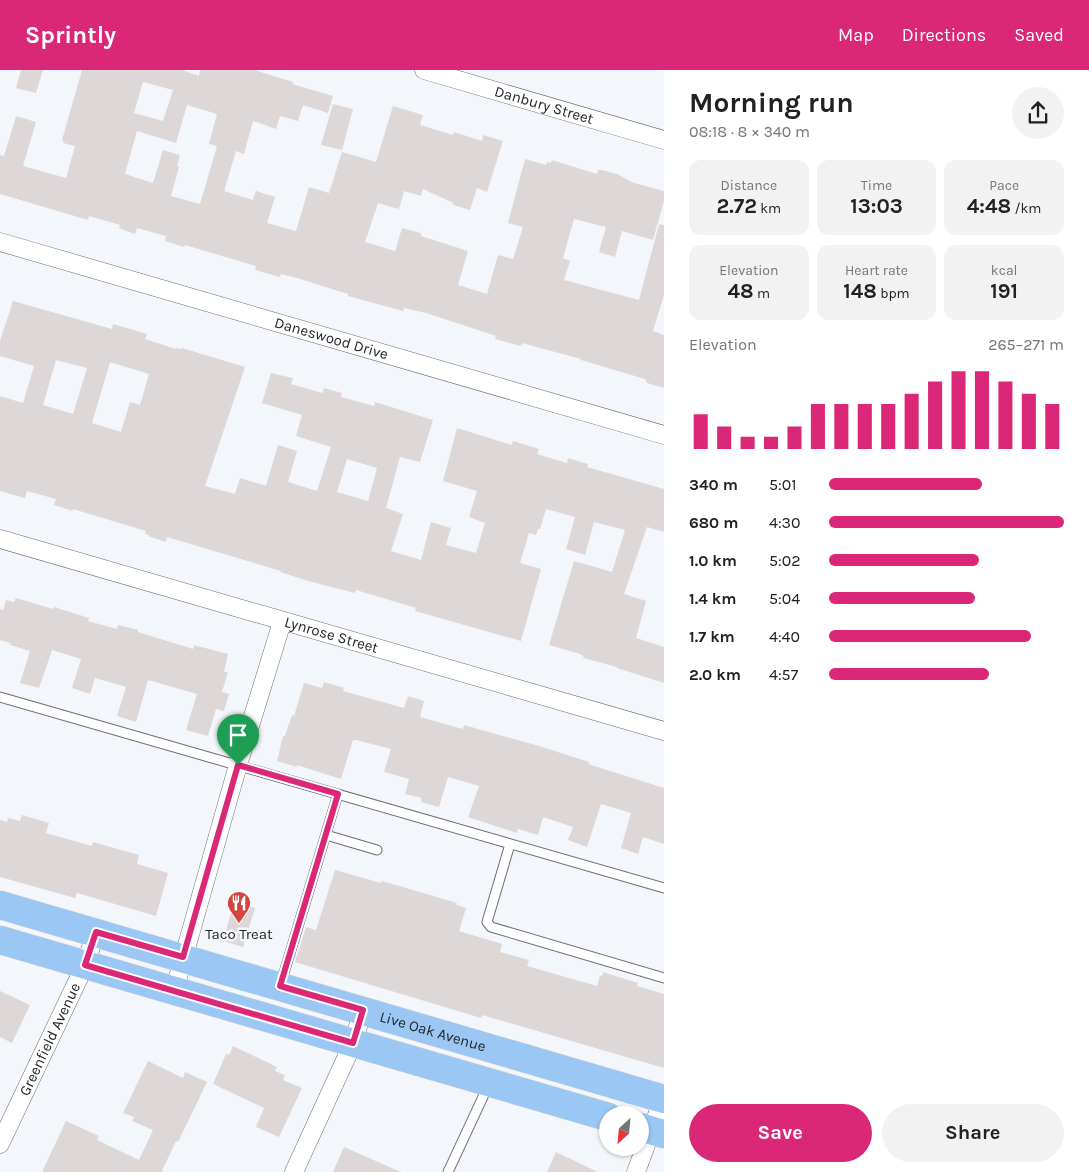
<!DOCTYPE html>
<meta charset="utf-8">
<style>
:root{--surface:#fff;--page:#f2f2f2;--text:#202124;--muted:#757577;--accent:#db2777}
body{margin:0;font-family:Karla,sans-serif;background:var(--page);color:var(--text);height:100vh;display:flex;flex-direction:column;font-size:19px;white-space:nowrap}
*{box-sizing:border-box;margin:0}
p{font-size:16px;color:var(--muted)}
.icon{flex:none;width:28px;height:28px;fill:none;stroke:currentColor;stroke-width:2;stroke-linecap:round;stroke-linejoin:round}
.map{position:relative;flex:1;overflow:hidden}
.panel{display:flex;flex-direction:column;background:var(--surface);width:425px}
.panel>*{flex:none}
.needle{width:32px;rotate:206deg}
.tools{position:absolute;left:599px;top:1036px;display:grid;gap:10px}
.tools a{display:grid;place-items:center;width:50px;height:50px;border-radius:50%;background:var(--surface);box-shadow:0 1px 4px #0004;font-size:25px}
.pin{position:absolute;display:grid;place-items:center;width:42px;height:42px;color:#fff;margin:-51px -21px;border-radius:50% 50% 50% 0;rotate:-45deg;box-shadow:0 0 5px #0007}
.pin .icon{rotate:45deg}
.round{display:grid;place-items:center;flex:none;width:52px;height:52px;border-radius:26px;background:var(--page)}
.headline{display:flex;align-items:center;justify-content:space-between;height:85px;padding:0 25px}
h1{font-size:28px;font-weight:700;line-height:38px}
.metrics{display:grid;grid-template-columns:repeat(3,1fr);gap:8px;height:85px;padding:5px 25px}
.metrics div{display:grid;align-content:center;border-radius:12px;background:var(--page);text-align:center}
.metrics b{font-size:21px;font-weight:700}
.metrics small{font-size:14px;font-weight:400}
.metrics p{font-size:14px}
.chart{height:140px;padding:10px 25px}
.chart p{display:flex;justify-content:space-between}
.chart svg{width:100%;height:90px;margin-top:5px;stroke:var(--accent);stroke-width:6}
.cta{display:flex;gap:10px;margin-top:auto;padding:10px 25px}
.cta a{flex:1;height:58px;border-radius:30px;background:var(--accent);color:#fff;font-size:20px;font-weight:700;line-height:58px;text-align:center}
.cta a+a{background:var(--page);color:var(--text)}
ul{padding:0 25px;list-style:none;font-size:16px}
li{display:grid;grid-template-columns:80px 60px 1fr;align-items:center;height:38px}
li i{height:12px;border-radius:6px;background:var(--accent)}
header{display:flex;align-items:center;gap:30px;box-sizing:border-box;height:70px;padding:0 25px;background:var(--accent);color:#fff}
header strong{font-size:24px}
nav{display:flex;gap:28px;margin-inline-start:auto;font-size:18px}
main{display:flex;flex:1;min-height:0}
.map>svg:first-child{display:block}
.building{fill:#ddd8d7;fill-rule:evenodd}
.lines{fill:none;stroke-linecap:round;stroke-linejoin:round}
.lane-casing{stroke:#6b6e71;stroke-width:11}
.street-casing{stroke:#6b6e71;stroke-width:19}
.primary-casing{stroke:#d3d3d4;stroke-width:29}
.lane{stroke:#fff;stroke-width:9}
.street{stroke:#fff;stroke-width:18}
.primary{stroke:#9ac7f4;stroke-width:28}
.route-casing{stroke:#fff;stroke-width:10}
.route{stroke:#db2777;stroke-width:6}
.labels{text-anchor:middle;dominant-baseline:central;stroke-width:5;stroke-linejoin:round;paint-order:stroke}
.street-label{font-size:15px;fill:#242527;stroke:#f3f6fa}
.poi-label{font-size:15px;fill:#242527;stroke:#f3f6fa}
</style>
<header>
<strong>Sprintly</strong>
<nav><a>Map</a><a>Directions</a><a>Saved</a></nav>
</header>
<main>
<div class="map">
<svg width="664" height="1102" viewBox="0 0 664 1102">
<rect width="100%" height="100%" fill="#f3f6fa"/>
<path class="building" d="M21 0H43L36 23 16 18Z
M82 0H182L199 6 200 0H254L293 12 292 14 333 26 328 43 303 35 298 51 280 46 276 59 253 51 244 84 236 81 224 121 253 130 256 121 275 127 267 153 296 161 309 117 329 123 342 82 376 92 393 36 423 45 420 55 453 65 454 62 482 71 483 65 503 71 487 122 477 118 470 140 453 135V133L423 119 421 126 404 121 399 139 378 133 365 172 395 181 402 158 421 163V166L468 181 458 215 487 224 498 185 513 189 523 157 508 153 525 89 546 95 547 92 551 93 552 90 597 104 598 100H602L617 104 634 113 664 121V131L653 170 622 161 615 187 599 182 606 157 574 149 563 188 570 191 564 210 639 230 659 154 664 155V225L653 261 664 265V318L647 313 645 309 581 290V289L522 273 521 276 495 269 496 266 426 243 404 238 403 241 348 226V224L297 208 281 204 280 207 255 200 256 196 185 175 184 177 165 171 166 166 137 158 135 164 119 158 120 155 89 146 88 150 0 124V85L4 86 16 46 36 52 23 96 66 108 75 76 63 73 64 71 62 70ZM143 12 173 20 163 51 134 43ZM187 35 217 44 209 74 217 76 200 134 171 126 179 97 177 96 180 85 163 80 153 113 125 104 137 61 176 73Z
M333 34 353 39 342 80 321 75Z
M13 231 112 259 113 254 147 264 145 269 176 279V278L182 279V278L245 297 205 416 235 424 240 408 266 416 278 375 297 381 288 412 317 421 331 377 296 366 302 345 262 333 271 303 293 308 291 314 322 323 324 318 342 323 341 327 374 336 375 332 433 350 420 392 400 387 386 438 403 444 391 481 421 490 431 452 451 458 446 475 476 483 485 453 469 447 477 421 443 411 457 358 512 375 513 371 539 379 537 384 567 393 568 388 588 394 587 397 664 419V462L647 457 624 524 646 531 636 568 664 577V613L617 598V597L583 588 584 586 580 584 549 575 574 491 612 502 625 460 594 452 585 485 566 479 575 447 546 439 540 459H538L536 465 529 463 520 493 541 499 521 571 415 541 416 538 356 520 355 523 308 511 280 502 281 501 167 467 166 472 148 466 149 465 145 464 146 461 73 439V441L54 435 56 429 27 421 25 428 0 421V326L23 333 34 296 0 286V271ZM56 290 87 298 73 344 43 335ZM110 292 149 304 140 335 130 332 121 362 92 353ZM347 389 377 398 368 431 337 422Z
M16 528 53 539 54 537 89 548 88 551 117 559 118 555 138 560V562L193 579 194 575 228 584 224 602H228L222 622 229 624 224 641 216 639 208 666 186 660 197 624 148 610 136 652 117 646 126 617 95 608 90 624 72 618 81 589 52 580 39 618 20 613 30 581 10 575 11 573 0 570V539L3 540 6 530 14 532Z
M324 612 344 618 343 621 404 638 408 626 424 631 420 647 463 659 464 655 539 676 589 692 588 694 664 718V774L643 767 638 784 621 778 631 743 601 734 587 777 568 770 573 757 543 747 538 765 518 759 517 763 468 747 479 716 448 707 439 737 421 732 422 728 405 724 409 709 384 702 391 679 356 670H353L341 709 297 695V697L277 691 283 666H285L292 645 294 646 304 613 322 618Z
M22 745 49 753 46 763 92 776 93 772 139 785 137 794 168 803 156 846 77 823 75 828 0 807V750L7 752 8 748 20 751Z
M335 800 381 813 382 811 457 833 456 835 466 838 459 861 502 874 500 882 529 890 527 896 597 916 600 905 602 906 603 902 638 913 637 916 664 924V998L482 945 481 948 295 892 306 857 316 860Z
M234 832 255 838 243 877 223 871Z
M0 921 30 935 12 973 0 967Z
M233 976 277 997 275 1001 285 1005 283 1010 302 1018 279 1067 256 1057 264 1038 213 1014 226 984 229 985Z
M148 991 183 1008 185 1002 207 1012 178 1072 176 1071 162 1101 163 1102H42L66 1051 99 1066 97 1070 139 1090 153 1060 132 1051 134 1047 123 1043Z
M344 1077 401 1102H333Z
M556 1082 598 1102H547Z"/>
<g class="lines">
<g class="lane-casing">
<path id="lane" d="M0 627 664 818
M326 765 377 780
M510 774 487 852 491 857 664 908
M281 913 338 724
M448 1102 488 1016"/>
</g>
<g class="street-casing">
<g id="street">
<path id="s1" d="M424 0 664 70"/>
<path id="s2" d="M0 172 664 365"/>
<path id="s3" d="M0 469 664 661"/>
<path d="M174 921 238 695 282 552"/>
<path id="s4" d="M0 1074 85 895 96 862"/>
<path d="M294 1102 353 973 363 940"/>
<path d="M636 1102 663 1029"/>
</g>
</g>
<g class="primary-casing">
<g id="primary">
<path id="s5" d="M0 835 664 1029"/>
<path d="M0 870 608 1047"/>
<path d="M640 1057 664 1064"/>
</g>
</g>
<use href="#lane" class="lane"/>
<use href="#street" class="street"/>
<use href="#primary" class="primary"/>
</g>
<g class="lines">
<g class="route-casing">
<path id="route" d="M238 695 338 724 280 916 363 940 353 973 85 895 96 862 183 887Z"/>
</g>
<use href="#route" class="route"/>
</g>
<defs>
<g id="restaurant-pin" transform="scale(1.25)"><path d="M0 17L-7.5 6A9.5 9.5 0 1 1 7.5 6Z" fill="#d44541" stroke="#f3f6fa"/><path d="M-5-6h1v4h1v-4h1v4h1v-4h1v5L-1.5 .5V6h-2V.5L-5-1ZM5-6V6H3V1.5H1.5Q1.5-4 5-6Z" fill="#fff"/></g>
</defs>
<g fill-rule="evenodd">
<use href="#restaurant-pin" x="239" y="833"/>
</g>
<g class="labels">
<g class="street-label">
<text stroke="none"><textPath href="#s1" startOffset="125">Danbury Street</textPath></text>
<text stroke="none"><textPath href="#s2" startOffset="345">Daneswood Drive</textPath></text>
<text stroke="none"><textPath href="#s3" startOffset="345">Lynrose Street</textPath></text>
<text stroke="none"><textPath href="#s5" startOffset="451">Live Oak Avenue</textPath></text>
<text stroke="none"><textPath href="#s4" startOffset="116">Greenfield Avenue</textPath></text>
</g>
<g class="poi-label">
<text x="239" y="864">Taco Treat</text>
</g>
</g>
</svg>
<div class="tools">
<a><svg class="needle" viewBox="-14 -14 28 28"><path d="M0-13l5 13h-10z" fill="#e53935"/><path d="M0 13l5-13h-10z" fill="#757577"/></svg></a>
</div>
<div class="pin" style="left:238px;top:695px;background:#1e9e55"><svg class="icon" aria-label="arrive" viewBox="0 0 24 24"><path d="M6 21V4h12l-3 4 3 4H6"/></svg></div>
</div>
<section class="panel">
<div class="headline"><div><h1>Morning run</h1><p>08:18 · 8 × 340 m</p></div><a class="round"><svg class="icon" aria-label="share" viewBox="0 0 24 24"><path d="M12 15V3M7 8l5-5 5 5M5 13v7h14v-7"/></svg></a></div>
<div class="metrics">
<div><p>Distance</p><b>2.72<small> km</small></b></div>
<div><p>Time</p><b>13:03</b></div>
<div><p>Pace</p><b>4:48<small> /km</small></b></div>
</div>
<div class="metrics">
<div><p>Elevation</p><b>48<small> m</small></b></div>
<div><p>Heart rate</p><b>148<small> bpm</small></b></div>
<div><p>kcal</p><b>191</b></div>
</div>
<div class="chart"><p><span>Elevation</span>265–271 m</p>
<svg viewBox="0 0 160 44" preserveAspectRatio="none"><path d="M5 44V27M15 44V33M25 44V38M35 44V38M45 44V33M55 44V22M65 44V22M75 44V22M85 44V22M95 44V17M105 44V11M115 44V6M125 44V6M135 44V11M145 44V17M155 44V22"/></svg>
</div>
<ul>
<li><b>340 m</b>5:01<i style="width:65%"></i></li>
<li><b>680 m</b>4:30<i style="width:100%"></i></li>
<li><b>1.0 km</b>5:02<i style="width:64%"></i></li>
<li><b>1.4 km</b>5:04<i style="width:62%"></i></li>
<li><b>1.7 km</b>4:40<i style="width:86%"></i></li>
<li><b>2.0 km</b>4:57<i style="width:68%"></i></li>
</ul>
<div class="cta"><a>Save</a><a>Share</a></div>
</section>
</main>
